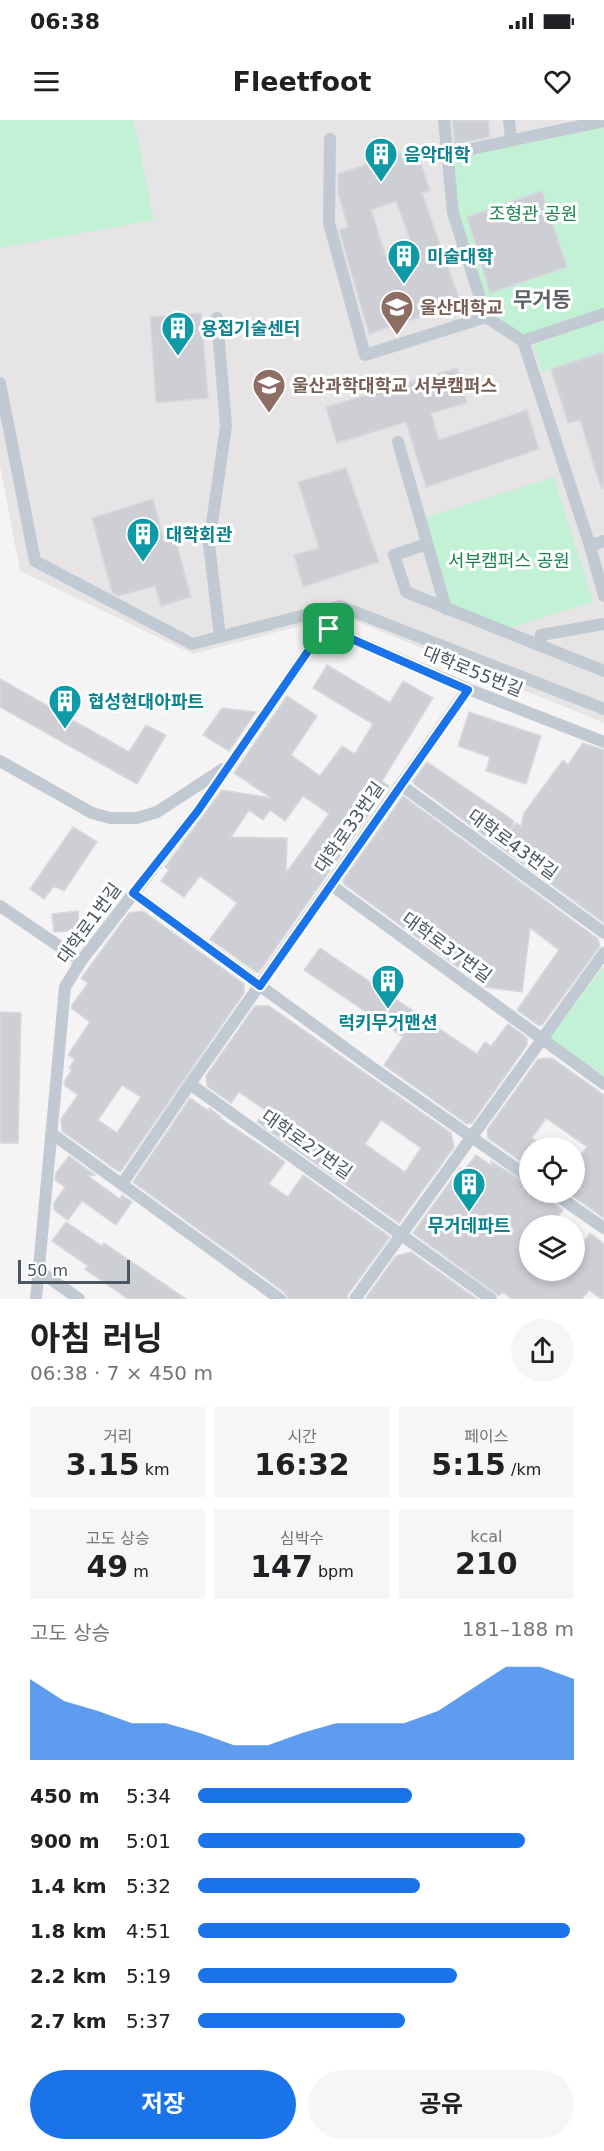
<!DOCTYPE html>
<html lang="ko">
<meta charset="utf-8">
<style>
:root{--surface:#fff;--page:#f6f6f6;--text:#202124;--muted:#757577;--accent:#1a73e8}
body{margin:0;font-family:"DejaVu Sans","Noto Sans KR",sans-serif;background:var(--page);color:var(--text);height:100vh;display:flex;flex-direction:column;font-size:22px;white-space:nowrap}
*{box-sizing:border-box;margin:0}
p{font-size:20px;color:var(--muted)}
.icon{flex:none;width:33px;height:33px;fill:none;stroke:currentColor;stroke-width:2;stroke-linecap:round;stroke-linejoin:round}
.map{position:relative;height:1179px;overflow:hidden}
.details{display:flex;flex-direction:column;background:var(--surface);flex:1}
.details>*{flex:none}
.buttons{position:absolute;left:519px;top:1017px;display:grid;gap:12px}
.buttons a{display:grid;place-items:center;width:66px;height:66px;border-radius:50%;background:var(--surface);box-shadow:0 3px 9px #0003;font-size:30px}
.scale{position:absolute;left:18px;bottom:15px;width:112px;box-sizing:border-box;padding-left:6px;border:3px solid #4a5661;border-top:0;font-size:16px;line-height:21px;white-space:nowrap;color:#4a5661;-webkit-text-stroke:4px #fff;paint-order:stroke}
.pin{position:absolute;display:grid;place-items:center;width:51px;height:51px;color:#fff;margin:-26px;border-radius:12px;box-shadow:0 3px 9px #0006}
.round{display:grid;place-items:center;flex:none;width:63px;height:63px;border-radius:32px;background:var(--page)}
.head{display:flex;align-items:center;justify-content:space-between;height:102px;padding:0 30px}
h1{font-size:33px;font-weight:700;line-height:45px}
.figures{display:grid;grid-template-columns:repeat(3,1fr);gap:9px;height:102px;padding:6px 30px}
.figures div{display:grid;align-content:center;border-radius:0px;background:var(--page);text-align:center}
.figures b{font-size:30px;font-weight:700}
.figures small{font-size:16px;font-weight:400}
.figures p{font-size:16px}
.chart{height:168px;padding:12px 30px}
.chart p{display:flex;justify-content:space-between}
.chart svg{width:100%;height:108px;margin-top:6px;fill:var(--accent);opacity:.7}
.cta{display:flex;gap:12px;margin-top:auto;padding:12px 30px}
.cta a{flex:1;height:69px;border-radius:36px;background:var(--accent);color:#fff;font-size:24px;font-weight:700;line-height:69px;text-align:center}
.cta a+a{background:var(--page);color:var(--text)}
ul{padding:0 30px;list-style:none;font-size:20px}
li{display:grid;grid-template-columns:96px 72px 1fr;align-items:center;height:45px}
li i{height:15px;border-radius:8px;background:var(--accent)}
.status{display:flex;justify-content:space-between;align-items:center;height:42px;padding:0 30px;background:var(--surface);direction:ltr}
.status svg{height:16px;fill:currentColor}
header{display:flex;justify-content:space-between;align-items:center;height:78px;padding:0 30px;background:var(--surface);font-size:27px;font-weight:700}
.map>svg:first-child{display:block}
.education{fill:#e6e4e5}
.green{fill:#c3f1d5}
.building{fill:#cdcfd5;stroke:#d7d9de;stroke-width:1.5;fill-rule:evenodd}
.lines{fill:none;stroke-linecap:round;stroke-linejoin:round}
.street{stroke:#c1cad2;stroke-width:12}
.route-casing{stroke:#fff;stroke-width:12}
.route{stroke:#1a73e8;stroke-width:8}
.labels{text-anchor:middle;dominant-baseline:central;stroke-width:6;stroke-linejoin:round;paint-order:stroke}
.culture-label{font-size:18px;font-weight:bold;fill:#0d838f;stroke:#fff;text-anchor:start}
.park-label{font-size:18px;fill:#17864f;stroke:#fff}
.education-label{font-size:18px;font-weight:bold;fill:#785e54;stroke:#fff;text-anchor:start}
.street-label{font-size:18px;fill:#4a5661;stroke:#fff}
.quarter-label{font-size:21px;font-weight:bold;fill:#5f6368;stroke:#fff}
</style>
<div class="status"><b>06:38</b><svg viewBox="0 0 49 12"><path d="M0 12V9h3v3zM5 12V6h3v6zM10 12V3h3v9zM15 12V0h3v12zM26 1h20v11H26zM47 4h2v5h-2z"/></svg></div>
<header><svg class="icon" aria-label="menu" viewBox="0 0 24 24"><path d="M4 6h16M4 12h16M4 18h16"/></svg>Fleetfoot<svg class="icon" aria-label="heart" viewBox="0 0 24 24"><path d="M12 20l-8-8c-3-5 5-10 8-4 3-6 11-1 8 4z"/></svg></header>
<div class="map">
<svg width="604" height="1179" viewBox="0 0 604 1179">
<rect width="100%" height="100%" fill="#f5f3f3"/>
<path class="education" d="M0 0H604V603L341 495 193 534 20 451 0 345Z"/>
<path class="green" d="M0 0H134L154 100 0 128Z
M602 4 604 11V190L524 217 491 195 458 90 453 36Z
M604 200V232L542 252 533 225Z
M554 357 593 482 502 510 446 489 420 399Z
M604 845V956L550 918Z"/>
<path class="building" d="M452 0H488L490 17 455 24Z
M416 28 430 71 422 73 461 184 369 214 339 110 348 107 338 73V54ZM396 81 416 136 389 146 371 90Z
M542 71 567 147 490 173 467 97Z
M201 193 208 278 156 283 150 197Z
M604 232V368H601L580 300 568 303 551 249Z
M457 248 467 283 431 293 439 320 527 290 539 329 426 367 406 302 337 323 326 287Z
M346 348 379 442 303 467 294 435 319 428 298 362Z
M153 379 164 420 175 417 191 477 161 486 155 466 118 476 112 472 92 398Z
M327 545 390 583 403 561 433 578 382 661 389 666 259 852H256L210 819 237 783 200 756 184 777 161 761 169 750 165 747 222 670 271 678 234 653 287 576 317 596 291 635 320 656 342 626 355 634 373 604 313 568ZM303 676 329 694 286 753 287 718 231 717 249 690 263 700 270 690 285 701Z
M0 559 129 632 146 605 166 615 137 664 0 587Z
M222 588 256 592 229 631 203 615Z
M469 592 541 616 526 664 486 651 490 637 458 626Z
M583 623 604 630V803L414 664 413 661 427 642 514 701 511 710 516 703 521 706 524 693 563 640 568 645Z
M403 676 598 819 600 826 542 905H538L517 890 559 830 530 808 522 872 485 867 344 764 343 760Z
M73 707 97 722 64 771 54 766 44 779 30 769Z
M78 791 80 810 54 812 52 794Z
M143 791 244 864V873L121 1051H118L62 1011 61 999 78 975 64 965 65 960 72 950 69 948 75 939 68 935 90 902 71 888 72 885 88 863 81 858 118 808 129 793ZM122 965 141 977 117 1013 98 1000Z
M320 828 477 934 485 922 491 926 508 904 527 918V925L472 1003 467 1004 384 945 403 917 304 850Z
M255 886H269L451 1013 454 1027 399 1103 257 1002 265 990 239 972 231 983 207 966 206 956ZM381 1000 421 1028 405 1052 365 1024Z
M0 892 21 893 18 1023H0Z
M552 938 604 975V1098L567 1072H574V1044L587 1027 546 998 532 1018 545 1028H530V1048L488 1018 487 1010 538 939Z
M190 978 209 991V988L221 997 220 998 285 1042 269 1064 288 1077 303 1055 390 1117 348 1174 347 1179H288L285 1173 265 1158 133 1062Z
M476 1035 492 1046 491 1041 530 1066V1072H544L547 1078 563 1090 551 1106H530V1150H574V1117L583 1123 590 1113 604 1124V1179H601L589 1170 582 1179H512L502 1172 499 1176 413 1113 460 1048 461 1054Z
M69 1036 95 1055 88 1056 120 1079 122 1075 132 1082 116 1105 82 1081 68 1100 54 1090V1083L65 1067 55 1060 56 1053Z
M66 1102 102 1126 104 1123 186 1179H128L85 1149 88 1146 52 1121Z
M411 1132 477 1179H365L396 1136Z"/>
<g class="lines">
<path class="street" d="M444 0 453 93 486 197 523 221
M509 0 511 20
M330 19 329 103 365 235 486 197
M447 34 604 1
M604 194 523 221 590 426 604 421
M217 198 226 306 209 424 220 517
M0 263 35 441 192 524 340 486 604 589
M398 322 446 489
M427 424 394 435 406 472 604 551
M590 426 604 476
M540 526 541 515 604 504
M0 641 92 693 110 698H137L157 692 223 649
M401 665 604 813
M331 765 604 964
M133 773 370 946 530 1058
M0 786 81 841
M190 964 491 1179
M51 1013 280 1179
M122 1064 190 964 468 569
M552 1072 604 1108
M38 1150 79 1179
M36 1179 65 867 81 841 197 692 315 521 329 509 468 569 604 622
M355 1179 604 833"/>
</g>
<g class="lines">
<g class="route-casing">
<path id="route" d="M329 509 468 570 260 866 133 773 197 692 315 521Z"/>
</g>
<use href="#route" class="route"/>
</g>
<defs>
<g id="building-pin" transform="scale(1.725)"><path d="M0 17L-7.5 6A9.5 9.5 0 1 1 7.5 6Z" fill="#0f9aa8" stroke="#fff"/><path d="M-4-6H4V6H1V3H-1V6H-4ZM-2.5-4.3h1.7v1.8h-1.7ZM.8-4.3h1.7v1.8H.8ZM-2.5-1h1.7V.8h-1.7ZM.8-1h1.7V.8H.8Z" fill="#fff"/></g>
<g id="university-pin" transform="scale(1.725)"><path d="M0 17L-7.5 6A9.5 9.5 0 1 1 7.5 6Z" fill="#8d6e63" stroke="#fff"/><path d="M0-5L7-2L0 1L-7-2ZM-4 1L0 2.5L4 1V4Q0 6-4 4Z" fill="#fff"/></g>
</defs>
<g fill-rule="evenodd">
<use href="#building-pin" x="381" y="34"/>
<use href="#building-pin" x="404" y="136"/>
<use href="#university-pin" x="397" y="187"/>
<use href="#building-pin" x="178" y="208"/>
<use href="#university-pin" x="269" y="265"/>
<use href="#building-pin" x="143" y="414"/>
<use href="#building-pin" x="65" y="581"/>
<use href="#building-pin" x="388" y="861"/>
<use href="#building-pin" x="469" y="1064"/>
</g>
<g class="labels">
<g class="culture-label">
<text x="404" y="34">음악대학</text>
<text x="427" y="136">미술대학</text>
<text x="201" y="208">용접기술센터</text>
<text x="166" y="414">대학회관</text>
<text x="88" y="581">협성현대아파트</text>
<text x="388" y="902" text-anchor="middle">럭키무거맨션</text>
<text x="469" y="1105" text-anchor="middle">무거데파트</text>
</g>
<g class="park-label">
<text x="533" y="93">조형관 공원</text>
<text x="509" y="440">서부캠퍼스 공원</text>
</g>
<g class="education-label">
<text x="420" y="187">울산대학교</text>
<text x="292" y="265">울산과학대학교 서부캠퍼스</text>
</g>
<g class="street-label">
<text transform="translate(473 551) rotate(22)">대학로55번길</text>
<text transform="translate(349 707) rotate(-55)">대학로33번길</text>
<text transform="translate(513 724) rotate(36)">대학로43번길</text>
<text transform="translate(89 803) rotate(-54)">대학로1번길</text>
<text transform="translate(447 827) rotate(36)">대학로37번길</text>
<text transform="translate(307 1024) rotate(35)">대학로27번길</text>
</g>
<g class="quarter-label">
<text x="542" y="180">무거동</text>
</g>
</g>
</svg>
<div class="buttons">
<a><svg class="icon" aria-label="locate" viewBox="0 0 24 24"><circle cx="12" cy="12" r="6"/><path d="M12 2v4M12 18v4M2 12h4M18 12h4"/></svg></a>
<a><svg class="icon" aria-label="layers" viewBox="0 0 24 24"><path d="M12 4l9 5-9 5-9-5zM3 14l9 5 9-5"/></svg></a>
</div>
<div class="scale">50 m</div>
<div class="pin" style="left:329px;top:509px;background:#1e9e55"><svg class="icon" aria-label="arrive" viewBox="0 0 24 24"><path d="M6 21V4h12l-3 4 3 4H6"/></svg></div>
</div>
<section class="details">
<div class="head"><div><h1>아침 러닝</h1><p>06:38 · 7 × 450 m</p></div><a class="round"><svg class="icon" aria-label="share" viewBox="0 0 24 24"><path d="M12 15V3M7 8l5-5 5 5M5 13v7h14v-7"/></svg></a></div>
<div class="figures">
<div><p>거리</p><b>3.15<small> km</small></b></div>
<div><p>시간</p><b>16:32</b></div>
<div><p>페이스</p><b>5:15<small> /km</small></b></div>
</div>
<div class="figures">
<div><p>고도 상승</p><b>49<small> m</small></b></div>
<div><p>심박수</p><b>147<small> bpm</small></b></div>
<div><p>kcal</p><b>210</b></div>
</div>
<div class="chart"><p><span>고도 상승</span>181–188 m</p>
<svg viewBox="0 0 160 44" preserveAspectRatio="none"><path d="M0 44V11L10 20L20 24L30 29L40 29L50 33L60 38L70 38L80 33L90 29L100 29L110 29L120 24L130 15L140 6L150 6L160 11V44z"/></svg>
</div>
<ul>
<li><b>450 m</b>5:34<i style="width:57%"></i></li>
<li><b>900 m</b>5:01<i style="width:87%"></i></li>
<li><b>1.4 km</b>5:32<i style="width:59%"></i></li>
<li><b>1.8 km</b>4:51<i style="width:99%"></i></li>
<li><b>2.2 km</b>5:19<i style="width:69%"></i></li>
<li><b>2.7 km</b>5:37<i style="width:55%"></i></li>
</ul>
<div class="cta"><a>저장</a><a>공유</a></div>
</section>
